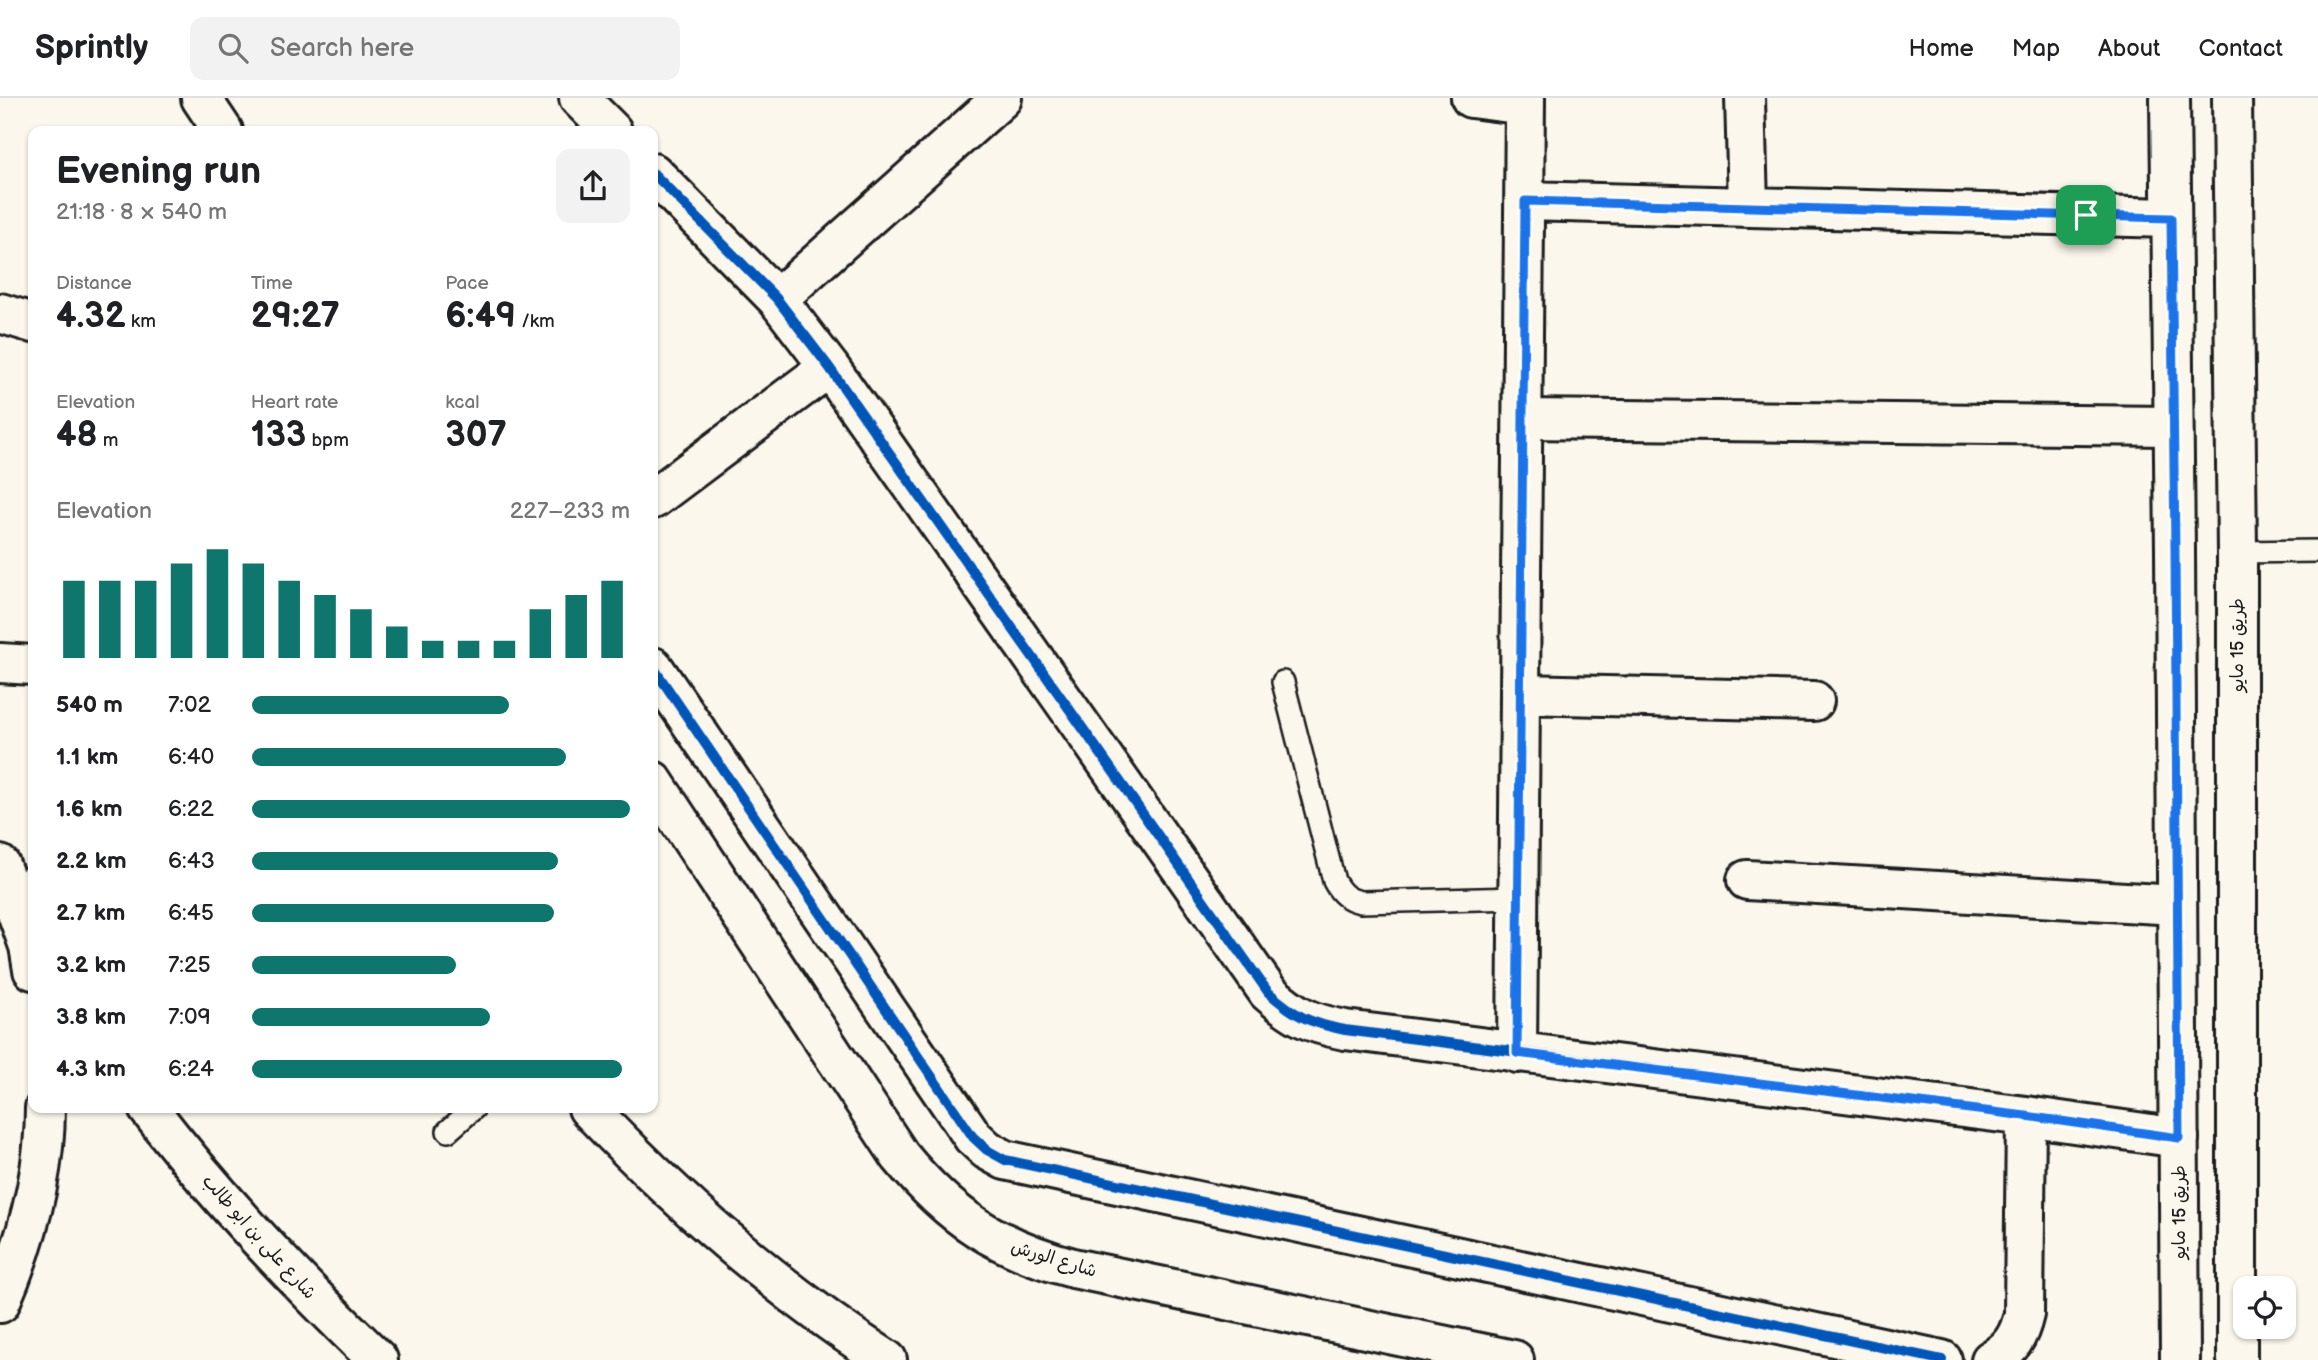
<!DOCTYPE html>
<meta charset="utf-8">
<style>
:root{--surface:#fff;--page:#f2f2f2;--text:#202124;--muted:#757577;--line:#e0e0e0;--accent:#0f766e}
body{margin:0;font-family:"Balsamiq Sans","Playpen Sans Arabic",sans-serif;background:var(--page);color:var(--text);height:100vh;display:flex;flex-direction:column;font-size:26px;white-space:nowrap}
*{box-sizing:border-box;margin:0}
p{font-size:23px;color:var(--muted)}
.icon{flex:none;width:38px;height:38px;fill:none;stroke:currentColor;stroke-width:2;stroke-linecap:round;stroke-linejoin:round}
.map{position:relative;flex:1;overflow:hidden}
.drawer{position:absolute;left:28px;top:28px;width:630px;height:987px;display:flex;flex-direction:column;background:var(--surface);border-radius:14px;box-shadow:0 2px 5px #0004}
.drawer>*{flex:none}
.controls{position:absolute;left:2233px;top:1178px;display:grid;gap:14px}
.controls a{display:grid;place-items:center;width:63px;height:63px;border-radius:14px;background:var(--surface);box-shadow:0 2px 5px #0004;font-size:35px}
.pin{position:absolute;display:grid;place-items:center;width:60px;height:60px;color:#fff;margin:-30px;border-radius:14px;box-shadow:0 4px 10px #0006}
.round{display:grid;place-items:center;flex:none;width:74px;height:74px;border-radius:14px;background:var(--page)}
.overview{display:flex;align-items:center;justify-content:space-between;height:119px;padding:0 28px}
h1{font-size:38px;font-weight:600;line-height:52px}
.metrics{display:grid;grid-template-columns:repeat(3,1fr);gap:10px;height:119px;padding:7px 28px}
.metrics div{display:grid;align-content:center}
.metrics b{font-size:35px;font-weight:600}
.metrics small{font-size:19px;font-weight:400}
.metrics p{font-size:19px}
.chart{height:196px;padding:14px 28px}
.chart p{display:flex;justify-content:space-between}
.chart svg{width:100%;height:126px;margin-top:7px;stroke:var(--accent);stroke-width:6}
ul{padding:0 28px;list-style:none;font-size:23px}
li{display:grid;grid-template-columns:112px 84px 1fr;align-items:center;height:52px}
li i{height:18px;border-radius:9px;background:var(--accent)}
header{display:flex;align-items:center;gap:42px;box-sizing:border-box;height:98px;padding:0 35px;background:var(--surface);border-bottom:2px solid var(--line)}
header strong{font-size:33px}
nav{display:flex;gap:38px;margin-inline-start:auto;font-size:24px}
.search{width:490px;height:63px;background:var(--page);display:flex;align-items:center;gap:18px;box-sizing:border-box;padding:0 24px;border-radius:14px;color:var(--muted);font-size:26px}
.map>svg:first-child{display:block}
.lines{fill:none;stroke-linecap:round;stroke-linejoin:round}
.lane-casing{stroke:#1c1c1c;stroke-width:26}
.street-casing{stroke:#1c1c1c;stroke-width:44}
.secondary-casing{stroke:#1c1c1c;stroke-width:44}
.lane{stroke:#fbf7ec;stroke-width:21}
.street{stroke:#fbf7ec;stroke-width:38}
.secondary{stroke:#fbf7ec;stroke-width:38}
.cycleway-casing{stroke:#fbf7ec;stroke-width:15}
.cycleway{stroke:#0057b8;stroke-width:10}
.route-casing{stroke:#fff;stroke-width:14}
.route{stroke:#1a73e8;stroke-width:9}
.labels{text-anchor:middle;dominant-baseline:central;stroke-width:5;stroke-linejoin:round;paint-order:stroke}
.street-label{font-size:18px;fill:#1c1c1c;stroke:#fbf7ec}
</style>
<header>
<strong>Sprintly</strong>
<div class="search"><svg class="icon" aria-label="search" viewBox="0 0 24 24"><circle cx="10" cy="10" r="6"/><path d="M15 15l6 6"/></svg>Search here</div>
<nav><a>Home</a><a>Map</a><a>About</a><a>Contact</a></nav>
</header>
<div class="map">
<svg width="2318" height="1262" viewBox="0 0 2318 1262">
<rect width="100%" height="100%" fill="#fbf7ec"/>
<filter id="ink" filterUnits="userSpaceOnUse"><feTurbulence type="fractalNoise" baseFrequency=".0143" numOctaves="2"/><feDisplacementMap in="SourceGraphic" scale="14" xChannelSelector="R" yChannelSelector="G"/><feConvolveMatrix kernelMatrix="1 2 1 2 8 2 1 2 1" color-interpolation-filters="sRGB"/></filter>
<g filter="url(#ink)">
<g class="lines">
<g class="lane-casing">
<path id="lane" d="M2237 454 2318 453
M1283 584 1334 783C1341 796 1347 801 1361 804L1519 800
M0 792 10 791 33 778
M448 1033 474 1010"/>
</g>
<g class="street-casing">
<path id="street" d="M201 0 223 33
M579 0 612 33
M1471 0 1525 7
M1745 0 1748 107
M653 75 777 201 829 269 1268 894C1295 918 1309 925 1345 932L2026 1018 2179 1040
M1525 103 2171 120
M777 201 1002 0
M0 215 33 225
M1523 321 2173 328
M653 401 829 269
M0 565 33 567
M653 569 973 1039 987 1052 1005 1062 1942 1262
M1521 596 1814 603
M653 683 900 1058C951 1120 996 1149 1073 1170L1514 1262
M0 767 29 848 33 872
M1747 782 2177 807
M1517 955 1525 0
M148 1010C217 1100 296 1183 378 1262
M588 1010C678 1104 777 1192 887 1262
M0 1205C26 1145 45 1076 45 1010
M1991 1262C2011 1251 2019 1238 2024 1216L2026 1018"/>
</g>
<g class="secondary-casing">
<path id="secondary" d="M2170 0 2175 452 2180 1262
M2232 0 2237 454V1262"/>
</g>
<use href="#lane" class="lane"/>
<use href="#street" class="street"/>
<use href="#secondary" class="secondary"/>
<g class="cycleway-casing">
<path id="cycleway" d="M653 75 777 201 829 269 1268 894C1295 918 1309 925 1345 932L2026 1018 2179 1040
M653 569 973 1039 987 1052 1005 1062 1942 1262"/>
</g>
<use href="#cycleway" class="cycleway"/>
</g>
</g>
<g class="lines" filter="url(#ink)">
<g class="route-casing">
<path id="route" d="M1525 103 2171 120 2175 452 2179 1040 2026 1018 1517 955Z"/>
</g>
<use href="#route" class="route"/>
</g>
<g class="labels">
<g class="street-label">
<text transform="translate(2237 547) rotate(-90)">طريق 15 مايو</text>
<text transform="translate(2179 1114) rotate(-90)">طريق 15 مايو</text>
<text transform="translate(259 1139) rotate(48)">شارع على بن ابو طالب</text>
<text transform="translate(1054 1161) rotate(17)">شارع الورش</text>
</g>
</g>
</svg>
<div class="controls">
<a><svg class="icon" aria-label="locate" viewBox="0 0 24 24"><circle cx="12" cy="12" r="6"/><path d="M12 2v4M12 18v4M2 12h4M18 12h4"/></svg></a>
</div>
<div class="pin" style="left:2086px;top:117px;background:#1e9e55"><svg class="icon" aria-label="arrive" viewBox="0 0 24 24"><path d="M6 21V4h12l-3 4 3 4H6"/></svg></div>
<section class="drawer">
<div class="overview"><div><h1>Evening run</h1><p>21:18 · 8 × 540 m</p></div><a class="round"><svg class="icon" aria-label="share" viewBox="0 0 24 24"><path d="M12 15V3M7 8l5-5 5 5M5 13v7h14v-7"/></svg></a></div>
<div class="metrics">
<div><p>Distance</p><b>4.32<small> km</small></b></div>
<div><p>Time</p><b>29:27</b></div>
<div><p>Pace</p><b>6:49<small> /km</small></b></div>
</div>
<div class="metrics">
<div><p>Elevation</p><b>48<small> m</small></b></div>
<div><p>Heart rate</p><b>133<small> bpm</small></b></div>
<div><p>kcal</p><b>307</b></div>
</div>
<div class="chart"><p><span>Elevation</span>227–233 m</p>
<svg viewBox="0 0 160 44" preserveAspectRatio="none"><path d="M5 44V17M15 44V17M25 44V17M35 44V11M45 44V6M55 44V11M65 44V17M75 44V22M85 44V27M95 44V33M105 44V38M115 44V38M125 44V38M135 44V27M145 44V22M155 44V17"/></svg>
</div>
<ul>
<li><b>540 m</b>7:02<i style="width:68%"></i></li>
<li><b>1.1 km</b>6:40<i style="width:83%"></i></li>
<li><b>1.6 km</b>6:22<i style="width:100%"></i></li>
<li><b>2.2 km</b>6:43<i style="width:81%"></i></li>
<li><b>2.7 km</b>6:45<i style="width:80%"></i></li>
<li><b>3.2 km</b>7:25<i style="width:54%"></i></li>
<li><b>3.8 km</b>7:09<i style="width:63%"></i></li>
<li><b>4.3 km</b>6:24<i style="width:98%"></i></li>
</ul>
</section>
</div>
